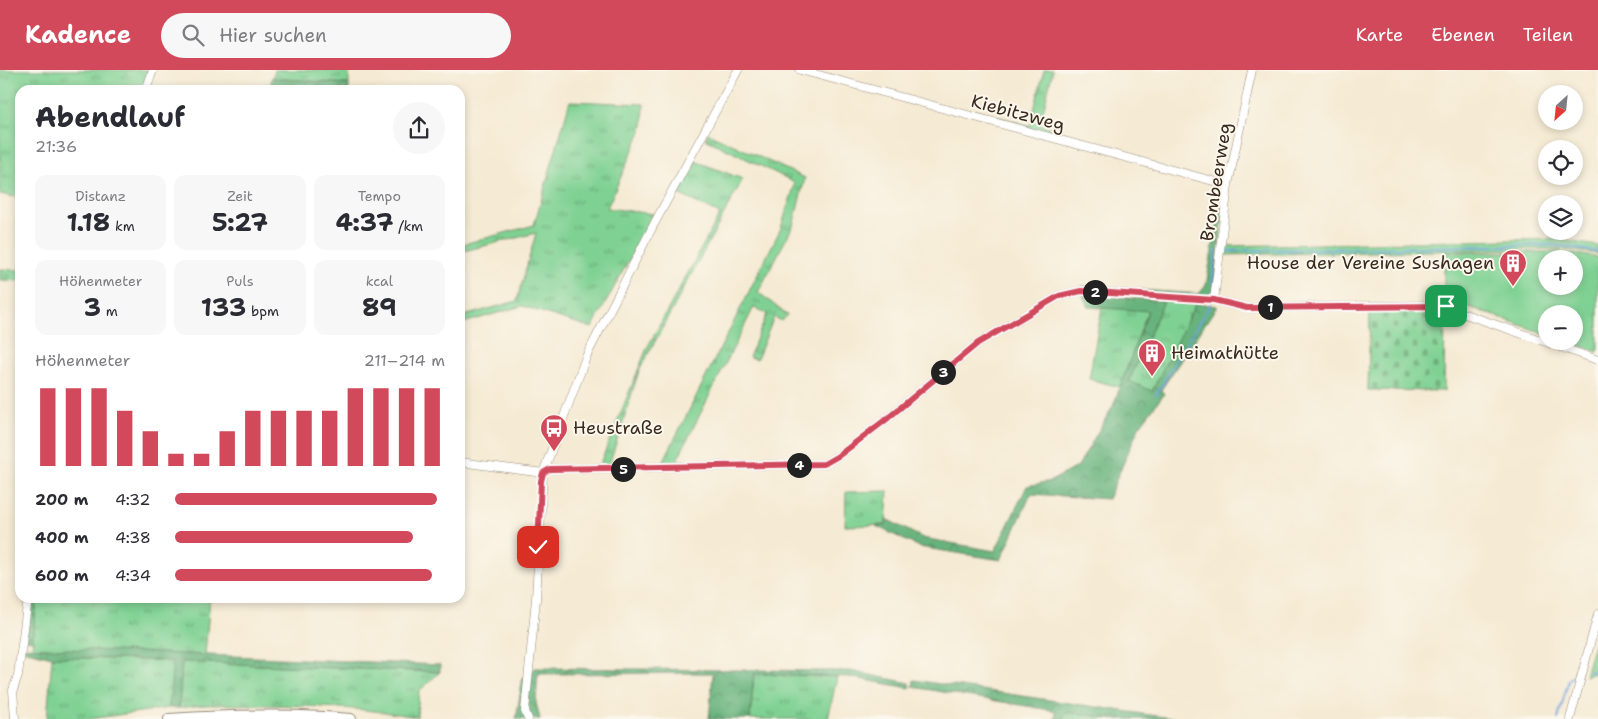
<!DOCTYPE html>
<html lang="de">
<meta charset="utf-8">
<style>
:root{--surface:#fff;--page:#f7f7f7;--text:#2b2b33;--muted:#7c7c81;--accent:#d1495b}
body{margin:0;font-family:"Shantell Sans",sans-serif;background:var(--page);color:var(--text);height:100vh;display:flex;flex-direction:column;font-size:19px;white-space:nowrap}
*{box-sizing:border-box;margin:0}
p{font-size:16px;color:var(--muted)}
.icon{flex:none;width:28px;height:28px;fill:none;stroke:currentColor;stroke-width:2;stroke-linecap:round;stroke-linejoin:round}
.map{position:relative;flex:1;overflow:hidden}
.details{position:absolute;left:15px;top:15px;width:450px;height:518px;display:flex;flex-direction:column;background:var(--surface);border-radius:15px;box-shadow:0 2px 8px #0003}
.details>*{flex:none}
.needle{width:32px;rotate:207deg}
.buttons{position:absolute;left:1538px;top:15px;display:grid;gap:10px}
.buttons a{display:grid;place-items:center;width:45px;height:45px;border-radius:50%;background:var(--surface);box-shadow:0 2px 8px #0003;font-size:25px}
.pin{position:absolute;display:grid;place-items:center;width:42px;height:42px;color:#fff;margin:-21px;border-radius:10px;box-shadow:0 2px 8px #0006}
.km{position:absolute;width:25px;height:25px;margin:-12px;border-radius:50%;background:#222;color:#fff;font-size:14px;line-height:25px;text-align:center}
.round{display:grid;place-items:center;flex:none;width:52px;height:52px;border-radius:26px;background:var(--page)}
.overview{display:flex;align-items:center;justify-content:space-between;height:85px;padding:0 20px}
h1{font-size:28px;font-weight:700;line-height:38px}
.metrics{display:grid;grid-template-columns:repeat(3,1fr);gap:8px;height:85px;padding:5px 20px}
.metrics div{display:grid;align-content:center;border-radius:12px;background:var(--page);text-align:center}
.metrics b{font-size:25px;font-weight:700}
.metrics small{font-size:14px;font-weight:400}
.metrics p{font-size:14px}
.chart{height:140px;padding:10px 20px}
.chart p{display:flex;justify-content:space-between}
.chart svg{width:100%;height:90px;margin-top:5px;stroke:var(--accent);stroke-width:6}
ul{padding:0 20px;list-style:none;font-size:16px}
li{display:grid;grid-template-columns:80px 60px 1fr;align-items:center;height:38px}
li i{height:12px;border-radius:6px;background:var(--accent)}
header{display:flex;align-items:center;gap:30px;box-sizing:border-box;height:70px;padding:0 25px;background:var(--accent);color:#fff}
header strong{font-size:24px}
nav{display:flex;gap:28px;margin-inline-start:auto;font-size:18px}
.search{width:350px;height:45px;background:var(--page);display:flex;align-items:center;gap:12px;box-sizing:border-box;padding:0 18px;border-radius:28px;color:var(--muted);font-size:19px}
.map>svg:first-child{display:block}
.grass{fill:url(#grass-tufts);stroke:#5d7e58}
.forest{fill:url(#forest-crowns);stroke:#516e4e}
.cemetery{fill:url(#cemetery-stones);stroke:#5d7e58}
.park{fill:#7fd193;stroke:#5d7e58;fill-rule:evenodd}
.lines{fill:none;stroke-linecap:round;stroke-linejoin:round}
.stream{stroke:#72a0db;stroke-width:2}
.minor-casing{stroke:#988a78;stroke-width:9}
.major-casing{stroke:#988a78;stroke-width:12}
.minor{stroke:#fff;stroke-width:8}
.major{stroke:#fff;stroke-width:10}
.route-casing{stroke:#fff;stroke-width:10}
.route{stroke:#d1495b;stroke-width:6}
.labels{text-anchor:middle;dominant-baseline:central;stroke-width:4;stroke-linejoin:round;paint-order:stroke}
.street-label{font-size:18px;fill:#3b2a1e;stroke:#fbf7ec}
.poi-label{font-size:18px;fill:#3b2a1e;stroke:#fbf7ec;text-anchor:start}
</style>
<header>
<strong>Kadence</strong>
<div class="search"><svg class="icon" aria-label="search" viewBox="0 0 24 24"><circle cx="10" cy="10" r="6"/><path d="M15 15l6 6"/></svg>Hier suchen</div>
<nav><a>Karte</a><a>Ebenen</a><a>Teilen</a></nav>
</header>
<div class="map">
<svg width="1598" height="649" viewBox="0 0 1598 649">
<defs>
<pattern id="grass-tufts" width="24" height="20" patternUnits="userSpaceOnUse" patternTransform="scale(1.25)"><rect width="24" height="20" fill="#7fd193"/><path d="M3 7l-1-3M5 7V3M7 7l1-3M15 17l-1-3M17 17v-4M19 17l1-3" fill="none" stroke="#69aa77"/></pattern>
<pattern id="forest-crowns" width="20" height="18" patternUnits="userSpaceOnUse" patternTransform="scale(1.25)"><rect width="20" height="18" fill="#67b37d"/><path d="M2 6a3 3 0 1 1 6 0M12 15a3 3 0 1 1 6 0" fill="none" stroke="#569266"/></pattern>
<pattern id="cemetery-stones" width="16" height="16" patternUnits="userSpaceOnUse" patternTransform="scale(1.25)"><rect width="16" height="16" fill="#7fd193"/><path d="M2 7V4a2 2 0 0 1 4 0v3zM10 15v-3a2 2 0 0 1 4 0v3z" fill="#69aa77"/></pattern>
</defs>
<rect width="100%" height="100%" fill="#fbf7ec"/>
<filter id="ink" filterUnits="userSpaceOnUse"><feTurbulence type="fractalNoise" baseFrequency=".02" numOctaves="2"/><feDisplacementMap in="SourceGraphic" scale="10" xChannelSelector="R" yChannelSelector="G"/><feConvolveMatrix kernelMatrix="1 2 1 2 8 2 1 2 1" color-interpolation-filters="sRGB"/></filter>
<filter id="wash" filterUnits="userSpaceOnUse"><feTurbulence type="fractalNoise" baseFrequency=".0096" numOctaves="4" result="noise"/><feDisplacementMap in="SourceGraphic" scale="20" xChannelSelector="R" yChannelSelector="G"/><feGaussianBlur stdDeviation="1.12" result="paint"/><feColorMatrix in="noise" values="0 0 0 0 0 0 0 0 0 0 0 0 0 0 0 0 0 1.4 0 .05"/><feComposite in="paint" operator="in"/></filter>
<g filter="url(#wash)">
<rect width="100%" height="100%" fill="#f5ead3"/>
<path class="grass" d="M0 0H150L143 20H20V128L0 124Z
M275 0H349V14L272 8Z
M1044 0H1053L1040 54 1068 65 1066 69 975 44 976 40 1030 56Z
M570 31 644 34 643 57 607 138 654 144 592 258 522 236 460 254V247L517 231 536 163 460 182V175L534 155Z
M708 63 805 108 793 156 758 222 787 245 782 251 774 247 757 289 749 287 767 244 754 237 677 390 717 392 661 396 781 158 794 117V113L786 108 705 69Z
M692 90 743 109 639 301 609 395 599 396 647 278 720 144 676 123Z
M1556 169 1598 176V184L1558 179H1532L1222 185 1224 176Z
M0 199 20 200V211L0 210Z
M1164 231 1196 233 1152 322 1129 311Z
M1102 237 1148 240 1120 317 1089 309Z
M888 421 886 455 845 456 846 422Z
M37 528H210L205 585 32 578Z
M1598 559V602L1585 606 1586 602Z
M52 587 174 591 169 638 89 649H47Z
M182 592 440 602 419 621 417 647C364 638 317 636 264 635 235 635 207 633 179 638Z
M754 604 837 607 828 649H750Z
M1065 642 1121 649H1063Z"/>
<path class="forest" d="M272 8 349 14V20H269Z
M1220 136H1224L1213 229 1080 219 1082 216 1199 224 1206 215Z
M1082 224 1164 231 1129 311 1152 321 1196 233 1217 236 1161 320 1164 324 1139 357 1108 429 1031 424 1001 490 919 477 876 456 886 455V449L923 468 995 481 1027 416 1051 411 1078 396 1113 336 1148 241 1088 237Z
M30 528H37L33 571 25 570Z
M24 577 440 595V602L182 592 179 638H169L173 591 52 587 24 580Z
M534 598 851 601 910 613V618L848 607 754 604 750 649H709L713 603 538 604 536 632 540 649H516L523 607 530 605Z
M914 610 1178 649H1121L1065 642 1063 649H1055L1056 641 913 617Z"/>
<path class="cemetery" d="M1370 238 1445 240 1444 321 1368 320Z"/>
<path class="park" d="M1444 182H1559L1598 187V282L1566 271H1574V244H1546V264L1444 228ZM1546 189H1574V216H1546Z"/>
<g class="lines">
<path class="stream" d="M1223 181 1553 175 1598 182
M1212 214 1216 181
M1156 325 1210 234
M1589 602 1598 600
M1558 649 1569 609 1573 607"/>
</g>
</g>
<g filter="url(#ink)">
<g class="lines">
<g class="minor-casing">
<path id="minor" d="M800 0 1228 115
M146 20 153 0
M1214 230 1228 115 1252 0
M460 392 543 403 549 399 824 394 838 386 888 348 978 273 1059 226 1081 221 1214 230 1247 238 1439 235 1598 290
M15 649 13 620 18 605 28 528
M528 649 525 641 536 529 543 403 586 287 654 154 738 0
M1570 649 1598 544"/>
</g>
<g class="major-casing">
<path id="major" d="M169 649C230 645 290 643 351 649"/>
</g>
<use href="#minor" class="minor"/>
<use href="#major" class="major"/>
</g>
</g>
<g class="lines" filter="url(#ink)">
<g class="route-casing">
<path id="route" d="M538 477 541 411 543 403 550 399 824 394 838 386 888 348 978 273 1059 226 1081 221 1214 230 1247 238 1446 236"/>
</g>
<use href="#route" class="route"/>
</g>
<defs>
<g id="building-pin" transform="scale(1.4375)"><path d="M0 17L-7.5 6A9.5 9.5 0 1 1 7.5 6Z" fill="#d1495b" stroke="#fbf7ec"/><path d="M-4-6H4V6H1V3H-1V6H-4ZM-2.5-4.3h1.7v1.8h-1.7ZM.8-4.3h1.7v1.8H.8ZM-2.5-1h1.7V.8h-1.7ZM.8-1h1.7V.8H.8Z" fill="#fff"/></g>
<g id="bus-pin" transform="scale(1.4375)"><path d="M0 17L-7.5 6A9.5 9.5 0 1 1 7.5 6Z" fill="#d1495b" stroke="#fbf7ec"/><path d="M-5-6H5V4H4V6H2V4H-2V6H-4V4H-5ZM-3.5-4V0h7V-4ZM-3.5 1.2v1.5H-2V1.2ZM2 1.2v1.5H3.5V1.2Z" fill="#fff"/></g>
</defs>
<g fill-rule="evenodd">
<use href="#building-pin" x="1513" y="193"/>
<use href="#building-pin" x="1152" y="283"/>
<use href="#bus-pin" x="554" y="358"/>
</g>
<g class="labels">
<g class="street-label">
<text transform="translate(1018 43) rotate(15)">Kiebitzweg</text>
<text transform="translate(1216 112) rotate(-81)">Brombeerweg</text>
</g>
<g class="poi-label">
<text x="1494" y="193" text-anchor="end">House der Vereine Sushagen</text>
<text x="1171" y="283">Heimathütte</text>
<text x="573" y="358">Heustraße</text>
</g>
</g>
</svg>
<div class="buttons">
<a><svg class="needle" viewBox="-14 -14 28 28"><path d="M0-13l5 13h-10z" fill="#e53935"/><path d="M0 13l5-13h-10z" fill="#7c7c81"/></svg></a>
<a><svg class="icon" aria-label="locate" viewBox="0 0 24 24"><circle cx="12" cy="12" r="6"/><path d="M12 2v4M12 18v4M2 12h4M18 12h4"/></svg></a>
<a><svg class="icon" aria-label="layers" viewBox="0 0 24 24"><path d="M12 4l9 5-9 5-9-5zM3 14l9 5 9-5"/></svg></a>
<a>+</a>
<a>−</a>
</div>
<div class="pin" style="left:1446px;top:236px;background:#1e9e55"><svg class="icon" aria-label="arrive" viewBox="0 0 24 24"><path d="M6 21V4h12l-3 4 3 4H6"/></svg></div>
<div class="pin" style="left:538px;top:477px;background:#d93025"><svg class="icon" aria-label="check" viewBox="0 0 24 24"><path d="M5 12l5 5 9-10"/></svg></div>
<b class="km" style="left:1270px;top:237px">1</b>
<b class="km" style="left:1095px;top:222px">2</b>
<b class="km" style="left:943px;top:302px">3</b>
<b class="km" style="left:799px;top:395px">4</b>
<b class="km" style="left:623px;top:399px">5</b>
<section class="details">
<div class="overview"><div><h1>Abendlauf</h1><p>21:36</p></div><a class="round"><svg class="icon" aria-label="share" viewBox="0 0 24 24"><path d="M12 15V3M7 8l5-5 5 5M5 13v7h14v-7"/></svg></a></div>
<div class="metrics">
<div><p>Distanz</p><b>1.18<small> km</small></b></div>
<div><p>Zeit</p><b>5:27</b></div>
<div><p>Tempo</p><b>4:37<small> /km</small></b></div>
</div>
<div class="metrics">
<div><p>Höhenmeter</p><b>3<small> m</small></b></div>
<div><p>Puls</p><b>133<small> bpm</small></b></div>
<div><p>kcal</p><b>89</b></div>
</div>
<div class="chart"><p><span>Höhenmeter</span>211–214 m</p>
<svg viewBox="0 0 160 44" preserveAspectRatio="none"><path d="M5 44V6M15 44V6M25 44V6M35 44V17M45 44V27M55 44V38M65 44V38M75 44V27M85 44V17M95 44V17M105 44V17M115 44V17M125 44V6M135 44V6M145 44V6M155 44V6"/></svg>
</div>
<ul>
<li><b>200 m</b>4:32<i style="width:97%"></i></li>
<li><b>400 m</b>4:38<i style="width:88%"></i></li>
<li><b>600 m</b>4:34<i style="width:95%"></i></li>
</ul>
</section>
</div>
